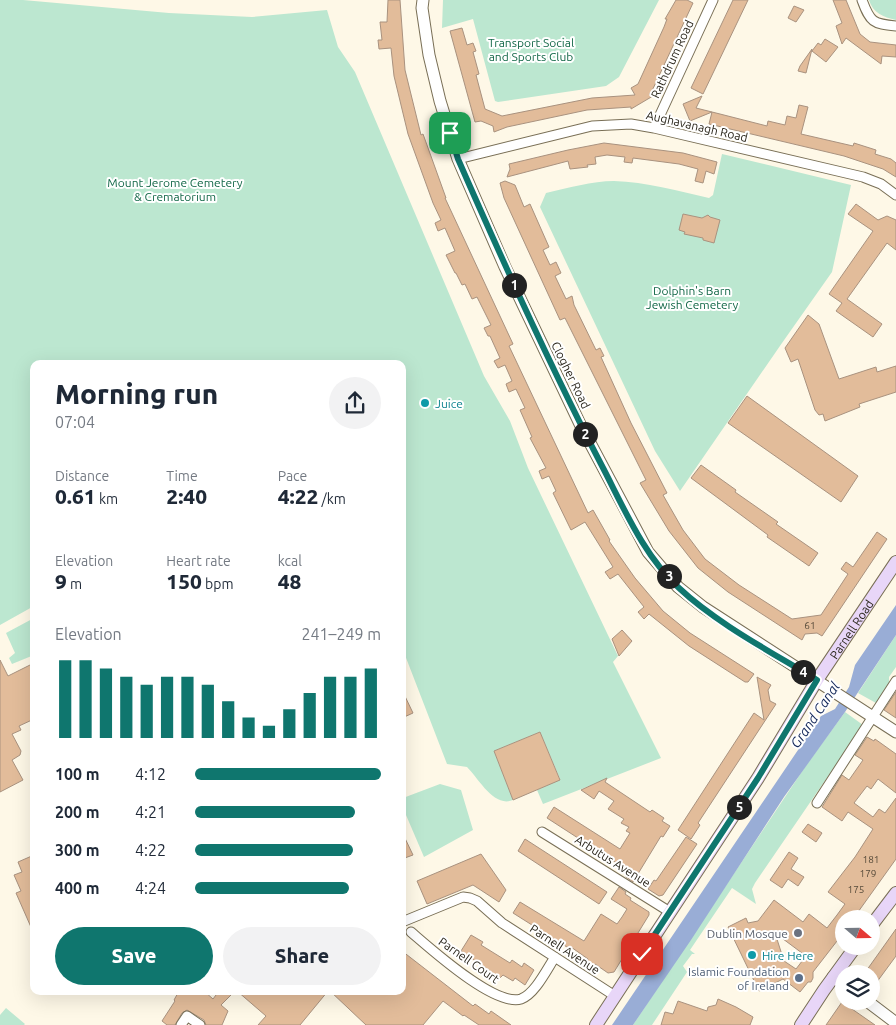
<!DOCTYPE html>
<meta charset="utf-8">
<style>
:root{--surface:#fff;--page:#f2f2f3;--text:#1f2937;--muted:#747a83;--accent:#0f766e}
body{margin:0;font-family:Ubuntu,sans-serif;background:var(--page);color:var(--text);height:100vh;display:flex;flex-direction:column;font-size:19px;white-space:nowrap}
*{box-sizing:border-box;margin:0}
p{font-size:16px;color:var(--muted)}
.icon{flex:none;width:28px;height:28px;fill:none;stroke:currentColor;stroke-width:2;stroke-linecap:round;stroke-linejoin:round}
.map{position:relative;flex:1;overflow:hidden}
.sheet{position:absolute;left:30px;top:360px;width:376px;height:635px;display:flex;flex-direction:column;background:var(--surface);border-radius:10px;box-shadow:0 5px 20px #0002}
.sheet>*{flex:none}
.needle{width:32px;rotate:110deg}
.tools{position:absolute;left:835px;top:910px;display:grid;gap:10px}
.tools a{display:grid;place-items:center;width:45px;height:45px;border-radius:50%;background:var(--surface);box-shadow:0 5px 20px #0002;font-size:25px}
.pin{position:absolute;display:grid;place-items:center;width:42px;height:42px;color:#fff;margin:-21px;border-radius:10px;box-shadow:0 2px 8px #0006}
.km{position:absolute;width:25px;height:25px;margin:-12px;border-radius:50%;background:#222;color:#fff;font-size:14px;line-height:25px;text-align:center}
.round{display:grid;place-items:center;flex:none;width:52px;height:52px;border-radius:26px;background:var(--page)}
.head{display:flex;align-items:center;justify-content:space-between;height:85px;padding:0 25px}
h1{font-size:28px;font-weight:800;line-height:38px}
.stats{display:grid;grid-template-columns:repeat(3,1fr);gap:8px;height:85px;padding:5px 25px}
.stats div{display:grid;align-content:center}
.stats b{font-size:21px;font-weight:800}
.stats small{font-size:14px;font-weight:400}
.stats p{font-size:14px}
.chart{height:140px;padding:10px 25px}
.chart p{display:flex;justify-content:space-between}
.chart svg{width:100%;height:90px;margin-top:5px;stroke:var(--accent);stroke-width:6}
.action{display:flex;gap:10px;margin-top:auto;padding:10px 25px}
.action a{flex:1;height:58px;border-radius:30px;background:var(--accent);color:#fff;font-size:20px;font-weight:800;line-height:58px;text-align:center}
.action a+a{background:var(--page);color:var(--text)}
ul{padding:0 25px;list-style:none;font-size:16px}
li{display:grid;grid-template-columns:80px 60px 1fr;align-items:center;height:38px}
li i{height:12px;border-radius:6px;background:var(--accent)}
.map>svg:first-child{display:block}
.green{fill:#bce7d0}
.water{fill:#99add6}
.building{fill:#e2bc9a;stroke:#a9927f;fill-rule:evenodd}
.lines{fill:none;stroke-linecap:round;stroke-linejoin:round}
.minor-casing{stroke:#796f56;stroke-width:11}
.tertiary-casing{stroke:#796f56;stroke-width:13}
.secondary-casing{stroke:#796f56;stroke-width:14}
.minor{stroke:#fff;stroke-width:9}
.tertiary{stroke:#fff;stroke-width:11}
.secondary{stroke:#e8d6f8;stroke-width:12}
.route-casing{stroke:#fff;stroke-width:10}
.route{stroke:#0f766e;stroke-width:6}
.culture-dot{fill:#0f9aa8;stroke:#fff;stroke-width:2}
.worship-dot{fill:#6b7280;stroke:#fff;stroke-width:2}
.service-dot{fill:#5c6f8a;stroke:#fff;stroke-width:2}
.labels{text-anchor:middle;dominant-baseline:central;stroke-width:4;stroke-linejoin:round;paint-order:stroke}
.number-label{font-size:10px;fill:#574b3a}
.park-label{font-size:12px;fill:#126747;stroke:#fff}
.street-label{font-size:12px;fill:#29251a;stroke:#fff}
.culture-label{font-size:12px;fill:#0d838f;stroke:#fff;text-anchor:start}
.worship-label{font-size:12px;fill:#5b616d;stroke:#fff;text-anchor:end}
.service-label{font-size:12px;fill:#4e5e75;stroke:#fff;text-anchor:end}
.water-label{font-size:14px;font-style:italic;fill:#132759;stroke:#fff}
</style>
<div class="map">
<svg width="896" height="1025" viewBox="0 0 896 1025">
<rect width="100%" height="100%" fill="#fef8e7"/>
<path class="green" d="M0 0H23L169 13 252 17 327 10 338 47 355 72 484 376 510 421 528 468 618 656 613 662 661 758 543 804 537 790 560 779 540 732 494 751 513 800C494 808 479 779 467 767L447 764 403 650 402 364H34V606L0 625Z
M443 0H659L619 77 606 86 498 102 495 101 473 19 442 28Z
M869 0H896V20C883 17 873 13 869 0Z
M722 154 851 185 832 272 782 343 680 491 655 451 540 207 546 193C568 188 592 181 614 181 646 182 678 191 709 198L713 195Z
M34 618V655L12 664 9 658 15 653 6 633Z
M896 635V667L889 677V685L876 703 858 693Z
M845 712 863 725 755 883 752 889 756 904 732 888 690 950 695 954H692L683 966 687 972 652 1025H633L805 767Z
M440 784 461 790 473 830 424 857 403 808V798Z
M6 1008 25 1024 24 1025H0V1015Z"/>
<path class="water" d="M896 605V635L845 712 784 797 691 940 633 1025H612L821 716 835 709 849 687 855 665Z"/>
<path class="building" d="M388 0H400L405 70 421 135 423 134 446 198H445L513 344 509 346 588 513 593 510 610 540 609 541 635 578 663 611 690 633 754 674 748 682H745L689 646 649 614 644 619 638 612 644 607 618 574 610 579 605 572 613 567 585 522 571 530 553 493 556 491 549 476 542 479 539 471 546 468 530 438 532 437 520 410 525 408 516 389 509 392 506 384 512 381 505 365 498 368 494 361 500 358 490 336H488L484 328 491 325 477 297 472 299 465 284 462 285 456 273H455L446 255 455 251 445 228 438 231 435 223 441 220 433 203 408 134 394 76 391 48 379 49 378 40H382L380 22H387Z
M676 0H687L693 3 651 93 649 94 658 93 631 109V107L587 110 507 127 494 132 493 126 481 121 475 122 450 31 462 28 467 45 473 43 476 51 473 52 479 74 476 75 485 109 502 116 592 98 635 95 631 88 638 84 664 27 667 19H665Z
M733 0H748L703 94 691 88Z
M833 0H846L860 34 870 42 896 45V57L882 56 881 64 846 38 842 44 836 26 842 23Z
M794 6 804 10 796 22 788 18Z
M825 39 838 47 826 62 812 51 818 43 821 45Z
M812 49 806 73 798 71 800 66Z
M702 96 696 108 720 114 767 126 768 121 785 125 787 116 796 118 799 105 808 107 801 134 853 146 854 143 876 150 875 154 891 159 896 163V177L883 169 844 156 709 124 712 112 690 121 683 104Z
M604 143 683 153 717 162 714 174 706 171 703 183 695 181 698 169 679 164 633 158 632 163 624 162 625 157 607 155 595 157 596 164 587 165 588 167 570 169 568 161 507 177 510 169 509 164 568 150Z
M505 181 515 185 524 207 530 204 549 247 543 250 550 265 556 262 561 273 555 276 566 299 572 296 574 305 596 350 600 348 604 356 601 357 631 423 667 493 663 495 683 530 705 559 739 585 792 619 821 615 848 574 841 569 846 562 853 567 877 532 887 539 822 636 817 633 805 634 802 640 728 592 698 568 669 531 640 483 646 480 565 318 560 320 504 198 500 183Z
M856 204 878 220 887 216 896 220V250L887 243 847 299 882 324 873 337 836 311 842 303 829 294 873 231 848 214Z
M683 214 702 218 708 215 710 217 720 220 714 243 703 240V238L684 234 685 232 679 230Z
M808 315 819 324 839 379 876 367 877 372 896 366V392L859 404 860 407 825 421 823 414 819 415 815 410 798 359 791 362 785 348Z
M747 396 858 476 841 502 728 423Z
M701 465 736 490 735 492 778 522 776 524 818 553 809 566 767 537 768 535 691 478Z
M622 630 632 641 619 656 612 639Z
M0 660 8 676 34 663V719L19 726 21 730 12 734 21 751 20 755 12 760 23 780 0 792Z
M757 677 771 685 768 690 770 701 776 704 698 823 700 825 691 839 678 830 754 713 764 720Z
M402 690 413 713 402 718Z
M896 692V718L884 710Z
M540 732 560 780 513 800 494 751Z
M867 737 874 741 875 739 896 754V793L878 779 871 789 867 786 854 803 873 817 879 809 885 813 896 798V859L853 919H844V932L813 972V978L811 982H808L800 992 783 979 759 991 728 927 746 918 748 923 758 921 774 900 803 922 809 914 827 928 837 915 845 904 828 892 855 857 873 829 848 812 842 821 822 807 842 775 849 780 863 760 855 755ZM775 933 806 956 796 969 784 961Z
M607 778 605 782 650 812 652 810 664 818 662 821 670 826 663 837 661 836 633 882 626 877 629 871 547 818 554 807 620 849 630 833 626 831 629 827 621 823 624 819 608 809 614 801 599 791 594 799 581 790Z
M808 824 822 833 816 842 802 832Z
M402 832 413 855 402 859Z
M686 837 697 844 663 895 659 896 648 889 654 880 656 881Z
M525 839 607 892 599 904 518 851Z
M789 852 798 858 791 869 804 877 798 886 788 879 782 888 770 880Z
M481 854 506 890 499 902 473 885 427 904 417 881Z
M34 855V934L16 893 21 891 14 875 22 872 18 862Z
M619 887 626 892 625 894 631 898 630 900 649 912V915L614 972 608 973 595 964 593 967 586 962 588 959 571 947 570 949 513 913 520 902 584 941 601 914 617 924 622 917 627 909 611 899Z
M896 929V956L871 990V974H864Z
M471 935 483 942 481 945 510 963 512 960 522 967 524 963 534 970 525 985 515 978 513 981 503 975 500 978 461 951Z
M402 951 473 1006 475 1004 489 1014 491 1011 511 1025H479L464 1015 463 1016 443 1001 423 1025H366L330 991H402Z
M179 991H204L213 999 219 991H235L221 1005 228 1011 222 1025H206L204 1020 187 1010 182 1013 175 1025H167L162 1021 175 1001 174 1000Z
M237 991H328L300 1025H258L266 1016Z
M718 999 736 1007 753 1017 750 1025H661L665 1012 673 1014 678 1001 707 1011 708 1007 716 1005Z
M842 1002 852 1009 875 1025H826Z"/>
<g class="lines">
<g class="minor-casing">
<path id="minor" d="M862 0C870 22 873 24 896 26
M654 128 713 0
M458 159 592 126 631 124 654 128 863 177 881 184 896 195
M817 803 896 681
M542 832 670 912
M402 922 463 897 470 898 477 901 502 923 615 996
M411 932C431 949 495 1007 521 999 535 994 547 969 555 957
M181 1025 187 1016 200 1025"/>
</g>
<g class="tertiary-casing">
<path id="tertiary" d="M423 0 422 8 429 55 440 101 458 159 505 267 580 424 648 552 678 587 703 607 896 732
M833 977 844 984
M867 1001 896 1023"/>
</g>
<g class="secondary-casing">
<g id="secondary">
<path d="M871 926 896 893"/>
<path id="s1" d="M596 1025 758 778 817 680 896 562"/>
<path d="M801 1025 824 990 856 946"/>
</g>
</g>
<use href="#minor" class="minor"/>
<use href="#tertiary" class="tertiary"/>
<use href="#secondary" class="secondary"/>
</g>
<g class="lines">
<g class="route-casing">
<path id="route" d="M450 133 458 159C503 262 549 364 601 464 623 506 643 555 679 588 716 623 773 653 817 680L758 778 642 954"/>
</g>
<use href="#route" class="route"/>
</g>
<g class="culture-dot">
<circle cx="425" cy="403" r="5"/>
<circle cx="752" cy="955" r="5"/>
</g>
<circle class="worship-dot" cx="798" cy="933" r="5"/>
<circle class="service-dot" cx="799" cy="978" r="5"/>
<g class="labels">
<g class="number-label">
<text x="810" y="625">61</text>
<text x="871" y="859">181</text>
<text x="868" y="873">179</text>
<text x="856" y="889">175</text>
</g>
<g class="park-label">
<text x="531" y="42">Transport Social<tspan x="531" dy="14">and Sports Club</tspan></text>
<text x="175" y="182">Mount Jerome Cemetery<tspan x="175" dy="14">&amp; Crematorium</tspan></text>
<text x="692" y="290">Dolphin's Barn<tspan x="692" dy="14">Jewish Cemetery</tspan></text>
</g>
<g class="street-label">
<text transform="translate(672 59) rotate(-65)">Rathdrum Road</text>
<text transform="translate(697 126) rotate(13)">Aughavanagh Road</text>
<text transform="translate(571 375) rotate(64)">Clogher Road</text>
<text stroke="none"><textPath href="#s1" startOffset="471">Parnell Road</textPath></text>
<text transform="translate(613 861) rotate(32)">Arbutus Avenue</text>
<text transform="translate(565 949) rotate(33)">Parnell Avenue</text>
<text transform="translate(469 960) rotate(35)">Parnell Court</text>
</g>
<g class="culture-label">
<text x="435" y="403">Juice</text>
<text x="762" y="955">Hire Here</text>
</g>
<g class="worship-label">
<text x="788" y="933">Dublin Mosque</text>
</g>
<g class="service-label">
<text x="789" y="971">Islamic Foundation<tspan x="789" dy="14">of Ireland</tspan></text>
</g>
<g class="water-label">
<text transform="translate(815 715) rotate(-56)">Grand Canal</text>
</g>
</g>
</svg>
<div class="tools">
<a><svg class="needle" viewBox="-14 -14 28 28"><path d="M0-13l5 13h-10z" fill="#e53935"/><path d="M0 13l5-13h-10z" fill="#747a83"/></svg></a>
<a><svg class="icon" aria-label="layers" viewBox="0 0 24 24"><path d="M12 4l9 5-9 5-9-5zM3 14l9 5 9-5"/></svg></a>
</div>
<div class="pin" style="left:450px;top:133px;background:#1e9e55"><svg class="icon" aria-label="arrive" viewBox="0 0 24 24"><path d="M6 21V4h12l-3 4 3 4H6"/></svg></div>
<div class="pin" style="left:642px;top:954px;background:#d93025"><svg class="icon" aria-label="check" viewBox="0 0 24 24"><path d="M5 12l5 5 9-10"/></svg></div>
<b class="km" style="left:514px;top:285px">1</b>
<b class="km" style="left:585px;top:434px">2</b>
<b class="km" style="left:669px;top:576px">3</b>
<b class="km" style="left:803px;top:672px">4</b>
<b class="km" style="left:739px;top:807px">5</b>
<section class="sheet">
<div class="head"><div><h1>Morning run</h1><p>07:04</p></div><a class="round"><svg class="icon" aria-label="share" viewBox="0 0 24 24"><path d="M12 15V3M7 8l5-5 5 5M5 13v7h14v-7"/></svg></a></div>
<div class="stats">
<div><p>Distance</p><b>0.61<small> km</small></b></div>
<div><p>Time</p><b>2:40</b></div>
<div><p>Pace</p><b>4:22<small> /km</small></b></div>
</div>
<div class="stats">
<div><p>Elevation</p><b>9<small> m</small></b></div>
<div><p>Heart rate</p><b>150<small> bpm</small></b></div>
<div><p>kcal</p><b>48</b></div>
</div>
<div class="chart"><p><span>Elevation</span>241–249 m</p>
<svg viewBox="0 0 160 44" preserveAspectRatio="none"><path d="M5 44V6M15 44V6M25 44V10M35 44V14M45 44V18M55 44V14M65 44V14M75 44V18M85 44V26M95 44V34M105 44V38M115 44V30M125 44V22M135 44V14M145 44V14M155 44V10"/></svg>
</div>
<ul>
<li><b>100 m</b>4:12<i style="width:100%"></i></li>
<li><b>200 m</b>4:21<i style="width:86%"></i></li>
<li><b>300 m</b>4:22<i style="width:85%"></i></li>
<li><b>400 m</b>4:24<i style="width:83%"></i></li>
</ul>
<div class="action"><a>Save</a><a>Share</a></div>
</section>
</div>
